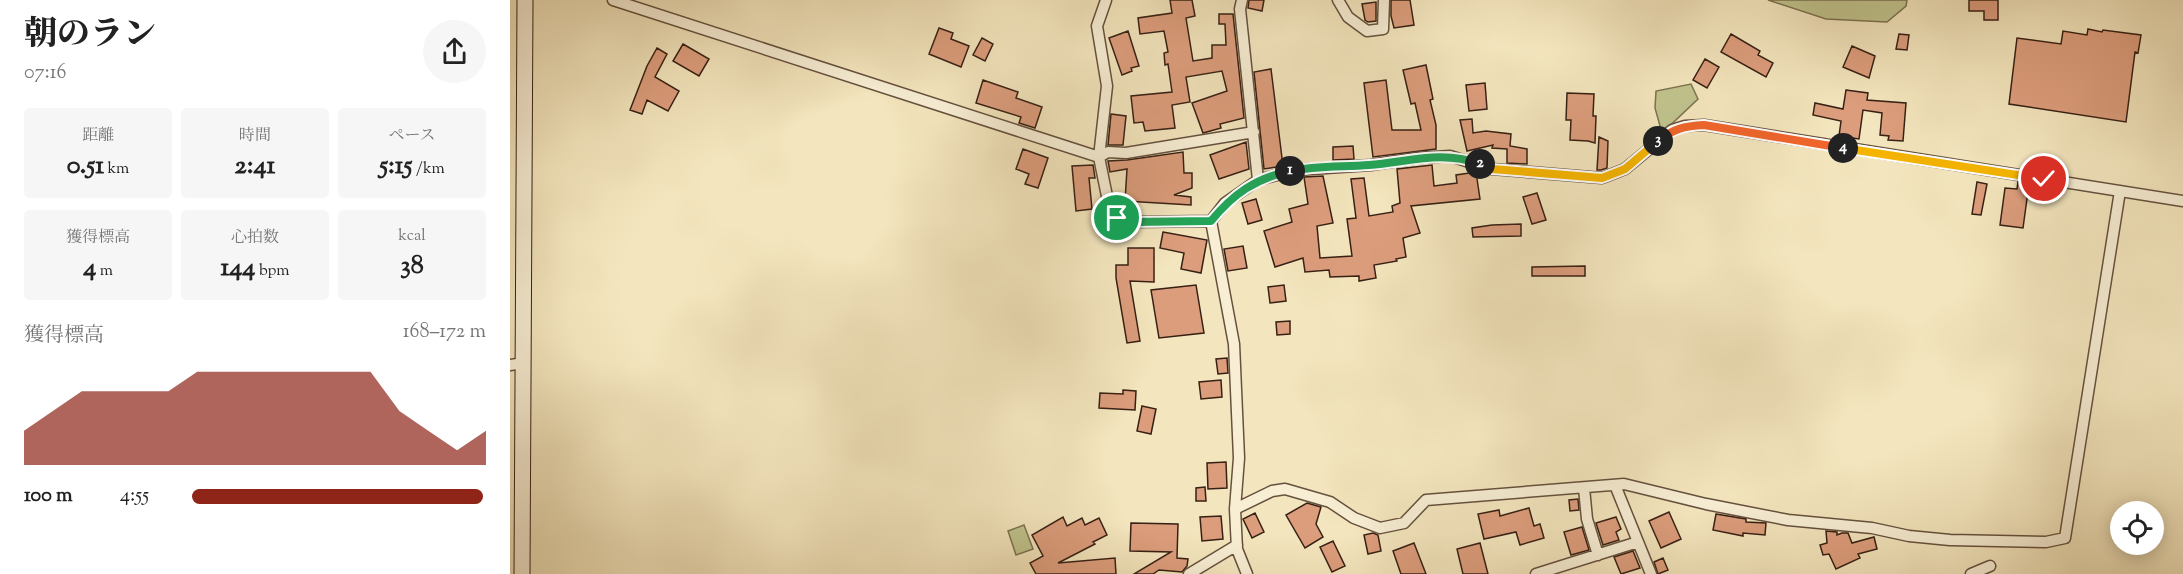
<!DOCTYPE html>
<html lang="ja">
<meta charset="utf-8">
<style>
:root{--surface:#fff;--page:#f6f6f6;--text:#222;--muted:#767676;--accent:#8f2418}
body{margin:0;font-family:"Sorts Mill Goudy","Noto Serif JP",serif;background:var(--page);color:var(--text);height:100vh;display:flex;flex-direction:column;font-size:22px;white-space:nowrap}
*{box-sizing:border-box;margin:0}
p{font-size:20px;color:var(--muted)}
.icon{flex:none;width:33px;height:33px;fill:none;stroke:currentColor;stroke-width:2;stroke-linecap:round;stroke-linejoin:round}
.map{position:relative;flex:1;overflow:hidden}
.sheet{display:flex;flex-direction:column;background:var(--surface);width:510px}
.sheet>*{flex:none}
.fabs{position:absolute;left:1600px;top:501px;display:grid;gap:12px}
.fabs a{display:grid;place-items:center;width:54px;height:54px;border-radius:50%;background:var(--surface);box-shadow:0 3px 15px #0003;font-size:30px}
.pin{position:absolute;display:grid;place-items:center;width:51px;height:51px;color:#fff;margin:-26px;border:3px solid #fff;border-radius:50%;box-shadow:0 2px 6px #0007}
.km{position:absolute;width:30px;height:30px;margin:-15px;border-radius:50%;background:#222;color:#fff;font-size:16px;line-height:30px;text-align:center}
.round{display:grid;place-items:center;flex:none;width:63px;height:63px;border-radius:32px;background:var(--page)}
.headline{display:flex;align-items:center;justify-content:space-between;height:102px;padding:0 24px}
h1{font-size:33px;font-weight:800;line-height:45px}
.metrics{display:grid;grid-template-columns:repeat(3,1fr);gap:9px;height:102px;padding:6px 24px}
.metrics div{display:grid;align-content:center;border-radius:6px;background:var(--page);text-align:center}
.metrics b{font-size:26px;font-weight:800}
.metrics small{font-size:16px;font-weight:400}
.metrics p{font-size:16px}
.chart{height:168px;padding:12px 24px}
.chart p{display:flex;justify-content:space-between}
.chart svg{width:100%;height:108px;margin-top:6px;fill:var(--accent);opacity:.7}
ul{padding:0 24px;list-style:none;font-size:20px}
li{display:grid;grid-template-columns:96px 72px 1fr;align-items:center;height:45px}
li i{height:15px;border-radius:8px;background:var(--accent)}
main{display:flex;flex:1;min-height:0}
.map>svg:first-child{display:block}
.green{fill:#c0c38d;stroke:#7c7250;stroke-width:1.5}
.building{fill:#dc9d7c;stroke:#372014;stroke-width:1.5}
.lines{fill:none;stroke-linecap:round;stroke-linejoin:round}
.street-casing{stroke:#66513e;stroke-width:13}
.secondary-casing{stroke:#372014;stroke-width:17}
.street{stroke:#f7eed4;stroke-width:10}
.secondary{stroke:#f7eed4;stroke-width:15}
.split-1-casing{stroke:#fff;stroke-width:12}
.split-2-casing{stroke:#fff;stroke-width:12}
.split-3-casing{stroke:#fff;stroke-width:12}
.split-4-casing{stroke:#fff;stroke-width:12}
.split-5-casing{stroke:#fff;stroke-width:12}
.split-1{stroke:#22a559;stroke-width:8}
.split-2{stroke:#22a559;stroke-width:8}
.split-3{stroke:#f5b400;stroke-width:8}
.split-4{stroke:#f0652b;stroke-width:8}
.split-5{stroke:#f5b400;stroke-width:8}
</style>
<main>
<section class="sheet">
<div class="headline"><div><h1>朝のラン</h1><p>07:16</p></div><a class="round"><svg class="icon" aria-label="share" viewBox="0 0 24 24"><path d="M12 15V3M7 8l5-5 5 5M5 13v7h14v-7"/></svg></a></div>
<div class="metrics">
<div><p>距離</p><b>0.51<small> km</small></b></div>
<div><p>時間</p><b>2:41</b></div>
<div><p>ペース</p><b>5:15<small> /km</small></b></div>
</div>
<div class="metrics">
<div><p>獲得標高</p><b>4<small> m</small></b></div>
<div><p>心拍数</p><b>144<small> bpm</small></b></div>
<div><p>kcal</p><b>38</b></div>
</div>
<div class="chart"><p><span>獲得標高</span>168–172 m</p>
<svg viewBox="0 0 160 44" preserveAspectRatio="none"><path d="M0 44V30L10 22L20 14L30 14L40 14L50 14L60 6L70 6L80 6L90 6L100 6L110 6L120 6L130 22L140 30L150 38L160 30V44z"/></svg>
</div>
<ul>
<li><b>100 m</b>4:55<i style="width:99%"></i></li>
</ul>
</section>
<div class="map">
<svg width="1673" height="574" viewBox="0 0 1673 574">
<rect width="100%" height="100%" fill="#f3e5bd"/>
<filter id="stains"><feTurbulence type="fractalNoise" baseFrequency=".00333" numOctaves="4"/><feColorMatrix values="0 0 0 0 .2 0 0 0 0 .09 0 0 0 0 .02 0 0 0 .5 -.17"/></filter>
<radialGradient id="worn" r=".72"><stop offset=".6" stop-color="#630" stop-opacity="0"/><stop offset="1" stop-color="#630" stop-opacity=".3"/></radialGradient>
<path class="green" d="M1258 0H1397L1396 6 1377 22 1316 19Z
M1181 84 1188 99 1152 133 1145 108 1146 91Z
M514 525 523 549 506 555 498 531Z"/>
<path class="building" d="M660 0H682L685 16 676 18 683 61 702 58V45H716L715 24H709V14H723L734 118 710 124 711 128 693 133 682 103 717 91 712 71 676 77 680 102 662 105 665 128 635 131 633 122 624 123 621 96 662 92 658 64 655 65 654 53 658 52 654 31 630 34 628 18 662 13Z
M739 0H754L752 11 738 8Z
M881 0H900L904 25 884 28 881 16Z
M1459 0H1488V20H1474V11H1459Z
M866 2V21L858 22 855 20 852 4Z
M429 28 443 33 441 39 459 46 451 67 419 54Z
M1578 29 1592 32 1593 30 1631 35 1628 53 1625 52 1616 122 1499 104 1507 38 1551 44 1553 31 1577 35Z
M618 31 629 66 621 68 622 71 612 75 599 38Z
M1221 34 1250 51 1248 55 1263 63 1256 77 1211 52Z
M1389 34 1399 35 1397 50 1386 49Z
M472 38 483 44 475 61 463 55Z
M173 44 199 59 189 76 163 61Z
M1342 46 1365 56 1359 78 1333 67Z
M147 48 157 54 145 77 169 91 158 111 137 100 132 114 120 110 137 66Z
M1195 59 1209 67 1197 88 1183 80Z
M916 65 923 99 920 100 926 125V149L863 157 854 83 876 80 882 130H911L905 103 901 104 893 70Z
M761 69 773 166 754 169 744 72Z
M473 80 508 92 506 98 532 107 525 128 509 123 511 117 466 103Z
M975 83 977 109 959 111 956 85Z
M1336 90 1358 93 1357 100 1396 103 1393 141 1378 140 1379 136 1370 135 1372 113 1353 110 1349 139 1329 136 1331 121 1303 115 1305 103 1333 109Z
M1057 93 1084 94 1083 116H1086L1085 143 1078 141 1060 140 1061 120H1056Z
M601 114 616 116 613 145H598Z
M962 119 963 133 976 131 1001 134 1000 146 1017 149V164L997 163V149L982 148 983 145 957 151 950 120Z
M1089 137 1098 141 1097 168 1091 170H1087Z
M736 142 739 169 709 179 700 155Z
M843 146 844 159 823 160V147Z
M513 149 538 158 528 188 515 184 519 174 506 169Z
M673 152 674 173H682V188L664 195 681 197V205L615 201 617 169 600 172 598 161 617 160Z
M583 165 585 178H579L582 209 566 211 562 166Z
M922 165 924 186 947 183 946 175 966 172 970 199 901 206 910 233 893 238 896 257 886 259 887 261 864 265 866 278 849 281V276L820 277 819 270 795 272 793 258 765 267 754 231 782 222 779 209 798 204 794 177 813 176 823 223 807 226 810 258 842 256 837 219 846 218 841 179 854 178 859 216 883 212 882 206 890 203 887 169Z
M1467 182 1477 184 1471 215 1462 214Z
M1508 182 1519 184 1513 228 1490 225 1495 188 1507 189Z
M1027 193 1036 220 1022 224 1013 197Z
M746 199 752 220 738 224 732 203Z
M1011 224V236L963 237 962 228 982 225Z
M653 232 697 240 691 273 671 269 674 253 650 248Z
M733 246 737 268 718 271 714 249Z
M618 248H644V282L620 281 630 341 617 343 606 278V265H618Z
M1075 266V276H1022V267Z
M686 285 694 333 649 338 641 290Z
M774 285 776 301 760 303 758 287Z
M780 321V334L767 335 766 322Z
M717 358 718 373 708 374 706 359Z
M711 380 712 397 691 399 689 382Z
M613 390 626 391 625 410 589 408 590 393 613 394Z
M632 406 646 409 641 434 627 431Z
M716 462 717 488 698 489 697 463Z
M695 487 696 501H686V488Z
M1068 499 1069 510 1060 511 1059 500Z
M797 503 811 507 806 524 813 537 795 548 776 515Z
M1019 508 1024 526 1030 524 1034 538 1010 545 1006 532 974 539 968 514 989 510 990 516Z
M1159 512 1171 539 1151 548 1139 521Z
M745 513 754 532 742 538 733 519Z
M1206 514 1236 519V522L1256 523 1255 535 1233 533V536L1203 530Z
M711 516 713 539 692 541 690 517Z
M553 517 557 526 572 518 575 525 589 518 597 535 583 542 585 544 548 563 605 558 606 574H526L520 563 533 556 522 535Z
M1106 517 1111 529 1106 532 1109 540 1093 545 1086 523Z
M621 523 668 524 667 558 678 559 677 566 672 572 649 570 643 574H624L661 552 620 551Z
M1072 527 1079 550 1061 555 1054 532Z
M1316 531 1327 532V535L1332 533H1338L1342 543 1364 537 1367 549 1348 554 1350 558 1326 569 1319 554 1313 555 1310 545 1317 543Z
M863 533 868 535 871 551 858 554 854 535Z
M823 541 835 566 822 572 810 547Z
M904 543 916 574H891L883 551Z
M970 543 978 574H953L947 549Z
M1123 551 1130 568 1111 574 1104 557Z
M1153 558 1158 570 1148 574 1144 562Z"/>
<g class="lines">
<g class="street-casing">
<path id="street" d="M103 0 589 157 598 152 616 153 744 132
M596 0 587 26 597 86 589 157 599 206 607 218 621 222 701 221
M732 0 730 9 748 180
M828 0 838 17 857 31 873 29 874 0
M0 365 14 363
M1105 485 1141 574
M1074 488 1077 519 1088 555
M725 509 762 491 775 489 820 502 844 518 870 528 894 523 916 500 1114 484 1196 504 1278 520 1362 528 1399 536 1440 540 1536 542 1555 538 1610 191
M679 574 727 545
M737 574 727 549 725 509 729 458 724 344 701 221 715 203 748 180 786 170 861 165 908 158 940 156 982 169 1092 178 1115 169 1162 130 1175 126 1194 125 1673 201
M1026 574 1128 542
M1461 574 1480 566"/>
</g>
<g class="secondary-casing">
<path id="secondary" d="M12 574 15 0"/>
</g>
<use href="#street" class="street"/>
<use href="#secondary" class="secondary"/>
</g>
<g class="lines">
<g class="split-1-casing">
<path id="split-1" d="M607 218 621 222 701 221C723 194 746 178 780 171"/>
</g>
<g class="split-2-casing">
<path id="split-2" d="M780 171C806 166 833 167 859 165 899 162 931 150 970 164"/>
</g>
<g class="split-3-casing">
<path id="split-3" d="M970 164 982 169 1092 178 1115 169 1148 141"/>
</g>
<g class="split-4-casing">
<path id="split-4" d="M1148 141C1163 129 1174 126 1194 125L1333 148"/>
</g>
<g class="split-5-casing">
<path id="split-5" d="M1333 148 1534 179"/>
</g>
<use href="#split-1" class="split-1"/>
<use href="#split-2" class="split-2"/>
<use href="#split-3" class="split-3"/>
<use href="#split-4" class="split-4"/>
<use href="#split-5" class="split-5"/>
</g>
<rect width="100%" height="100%" filter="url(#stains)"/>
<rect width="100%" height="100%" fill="url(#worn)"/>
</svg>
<div class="fabs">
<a><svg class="icon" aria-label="locate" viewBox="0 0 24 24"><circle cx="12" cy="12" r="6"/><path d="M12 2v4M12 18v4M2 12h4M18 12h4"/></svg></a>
</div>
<div class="pin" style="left:607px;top:218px;background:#1e9e55"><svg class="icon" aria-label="arrive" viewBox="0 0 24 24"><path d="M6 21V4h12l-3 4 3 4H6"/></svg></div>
<div class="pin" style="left:1534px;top:179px;background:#d93025"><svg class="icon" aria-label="check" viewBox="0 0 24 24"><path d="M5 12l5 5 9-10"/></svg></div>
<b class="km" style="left:780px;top:171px">1</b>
<b class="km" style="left:970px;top:164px">2</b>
<b class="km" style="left:1148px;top:141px">3</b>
<b class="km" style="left:1333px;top:148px">4</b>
</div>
</main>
